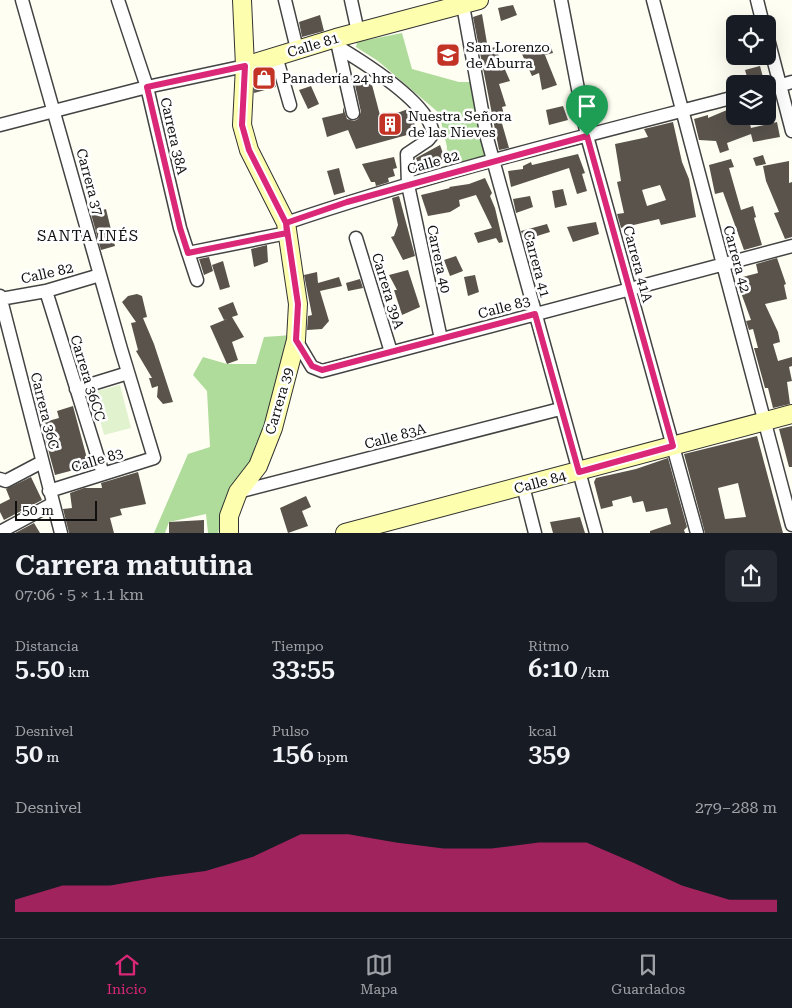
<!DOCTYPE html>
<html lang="es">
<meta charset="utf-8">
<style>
:root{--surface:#171b24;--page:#242831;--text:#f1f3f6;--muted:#9ea1a6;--line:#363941;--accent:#db2777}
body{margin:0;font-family:"Roboto Serif",serif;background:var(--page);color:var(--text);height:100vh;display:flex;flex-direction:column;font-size:19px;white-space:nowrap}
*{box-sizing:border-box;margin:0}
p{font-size:16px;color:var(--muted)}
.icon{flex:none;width:28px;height:28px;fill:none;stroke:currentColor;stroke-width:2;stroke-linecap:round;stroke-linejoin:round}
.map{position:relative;height:533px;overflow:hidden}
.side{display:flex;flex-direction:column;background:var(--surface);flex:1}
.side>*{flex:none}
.buttons{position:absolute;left:726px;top:15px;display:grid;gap:10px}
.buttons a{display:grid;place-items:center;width:50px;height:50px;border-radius:8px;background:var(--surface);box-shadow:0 5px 20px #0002;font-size:25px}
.scale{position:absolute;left:15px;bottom:12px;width:82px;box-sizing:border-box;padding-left:5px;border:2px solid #101010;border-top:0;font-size:14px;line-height:18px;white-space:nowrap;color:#101010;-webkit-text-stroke:4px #fff;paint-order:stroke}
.pin{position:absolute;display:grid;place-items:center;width:42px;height:42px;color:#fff;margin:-51px -21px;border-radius:50% 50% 50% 0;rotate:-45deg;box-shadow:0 0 5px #0007}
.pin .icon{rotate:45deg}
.round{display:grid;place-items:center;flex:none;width:52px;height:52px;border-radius:8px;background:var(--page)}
.head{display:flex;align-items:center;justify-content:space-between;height:85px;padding:0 15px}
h1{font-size:28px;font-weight:600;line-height:38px}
.stats{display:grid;grid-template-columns:repeat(3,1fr);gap:8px;height:85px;padding:5px 15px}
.stats div{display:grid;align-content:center}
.stats b{font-size:25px;font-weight:600}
.stats small{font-size:14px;font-weight:400}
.stats p{font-size:14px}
.chart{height:140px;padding:10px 15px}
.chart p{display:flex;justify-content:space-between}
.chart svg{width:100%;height:90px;margin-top:5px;fill:var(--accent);opacity:.7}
.tabs{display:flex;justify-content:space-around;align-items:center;height:70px;border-top:1px solid var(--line);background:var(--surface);font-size:14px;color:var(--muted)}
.tabs a{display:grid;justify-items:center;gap:2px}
.tabs .on{color:var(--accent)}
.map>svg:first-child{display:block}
.forest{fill:#afdc9b}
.pitch{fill:#e0f2ce}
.building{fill:#59534c;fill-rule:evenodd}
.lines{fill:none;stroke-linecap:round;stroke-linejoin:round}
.street-casing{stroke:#434343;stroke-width:15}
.secondary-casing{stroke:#323232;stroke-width:20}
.street{stroke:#fff;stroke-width:12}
.secondary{stroke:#fdffae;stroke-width:18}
.route-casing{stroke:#fff;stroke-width:10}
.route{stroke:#db2777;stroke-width:6}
.labels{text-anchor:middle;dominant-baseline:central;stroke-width:5;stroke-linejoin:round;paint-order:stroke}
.street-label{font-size:14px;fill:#101010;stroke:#fff}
.poi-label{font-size:14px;fill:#101010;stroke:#fff;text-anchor:start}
.neighbourhood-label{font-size:15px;letter-spacing:1px;fill:#101010;stroke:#fff}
</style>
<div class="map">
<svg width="792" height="533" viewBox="0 0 792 533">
<rect width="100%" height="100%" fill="#fffef3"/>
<path class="forest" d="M402 33 412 69 459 82H473L489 158 445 171 447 147 439 113 378 61 356 47 357 42Z
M292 335 254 460 224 517 218 533H208L206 514 169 522 165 533H154L188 454 210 447 207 391 193 375 203 357 227 364H256L264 337Z"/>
<path class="pitch" d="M120 385 131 428 104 435 93 392Z"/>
<path class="building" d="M513 5 517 15 501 21 498 8Z
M482 14 488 49 495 47 510 81 499 84 506 106 502 107 505 118 501 120 509 148 499 150 473 17Z
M320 15 324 31 302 37 299 22Z
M550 44 553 53 545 55 557 85 542 90 539 73 532 76 521 52Z
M760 66 764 81 749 84 745 70Z
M271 69 276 87 254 93 255 74Z
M371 81 381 119 408 109 418 132 356 149 348 130 327 137 322 118 343 113V107L347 119 354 121 358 119 361 112 355 85Z
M311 86 319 104 308 109 299 90Z
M735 105V116H748L751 128 777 122 780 137 753 142 751 134 727 143 729 150 720 153 716 141 699 140 694 119 708 115V118L727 110 726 108Z
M563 106 568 120 549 125 546 110Z
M673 122 682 162 689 179 696 217 661 225 659 219 621 228 617 214 624 213 617 182 621 181 615 144 648 137 644 129ZM660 185 666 200 647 206 642 190Z
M440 145 446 162 420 169 416 158Z
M578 154 585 173 582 174 587 191 577 194 569 168 511 187 508 171 523 169V166L531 162 532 165Z
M763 155 766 164 756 166 753 158Z
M394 157 397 168 393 169 395 176 388 178 389 182 376 186 375 182H371L362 164Z
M731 159 734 167 729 168 741 210 753 206 756 217 754 218 762 245 744 250 723 192 715 194 709 165Z
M789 161V183L792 182V237L785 239 774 213 779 212 766 181 763 166Z
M339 168 345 192 334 195 327 171Z
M485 178 492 193 490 196 495 208 503 242 499 243 496 238 478 243 474 233 492 228 476 195 459 200 460 206 450 212 428 216 421 195 450 188 449 187 469 184Z
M563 189 567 205 555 208 552 191Z
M399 196 415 256 403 260 391 237 394 236 398 225 392 198Z
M530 196 533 207 516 213 513 199Z
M106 209 115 246 101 250 91 214Z
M596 222 599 234 573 242 567 227Z
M547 224 550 232 524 240 521 231Z
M267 245 268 262 254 267 251 249Z
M456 256 463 271 450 276 444 260Z
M209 257 213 271 204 275 199 259Z
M777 258 786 284 784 285 787 299 765 304 778 332 780 342 773 344 778 361 792 357V366L789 367 792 381 787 382 790 404 773 408 768 388H765L754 348H758L753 329 749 330 746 321 751 320 740 290 739 278 758 273 756 264Z
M223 261 230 287 220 290 212 265Z
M408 270 420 307 402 315 394 290H397L389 275Z
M317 272 318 283 339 277 342 286 320 291 329 321 322 329 307 330 308 316 312 315 304 275Z
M475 275 479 292 468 296 464 277Z
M360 279 363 288 348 291 346 283Z
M137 294 142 296 147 317 143 318 154 344 173 402 163 404 157 397 158 386 152 388 149 378H152L136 351 138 350 131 323 136 322 122 302 128 296Z
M233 302 238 315 232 317 244 337 232 342 238 360 227 364 210 326 227 319 224 320 218 308Z
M73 406 89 466 55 475 41 423 59 418 57 411Z
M792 426V467H789L779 429Z
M757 436 783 533H705L684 454ZM738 483 746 517 725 519 718 488Z
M668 458 687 527 684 530 685 533H650V531L671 524 667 508 646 512 643 501 633 503 631 496 612 501 613 506 601 509 594 482 596 478 636 469Z
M138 472 146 504 120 509 122 515 110 518 114 533H69L63 509 72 508 70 493 84 488H102L101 483Z
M31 477 42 500 4 520 0 512V504L10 499 6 489Z
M306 496 311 507 302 511 308 526 288 533 280 508Z
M580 517 585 533H553L550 522Z
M204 520V533H169V522Z
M34 523 40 533H15Z"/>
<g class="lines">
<g class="street-casing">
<path id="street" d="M22 0 121 349 154 458 49 491
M118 0 147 87 180 228 197 280
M285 0 297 49
M351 0 358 32
M462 0 487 138 596 533
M561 0 587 136 697 533
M653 0 792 525
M757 0 763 24
M768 39 792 131
M337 42 353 113
M338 47C363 62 430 103 433 134L428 140 407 154 408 185 441 339
M276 56 290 105
M768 89 792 82
M0 125 147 87 245 66
M286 223C433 173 585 136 735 97
M356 238 391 352
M188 253 287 233
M46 291 103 474
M0 296 61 533
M0 299 46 291 100 275
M296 340 312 367 322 371 792 246
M76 389 128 373
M0 479 6 481 42 462
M523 486 535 533
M238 492 560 409
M0 532 52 504"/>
</g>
<g class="secondary-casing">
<path id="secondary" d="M245 66 336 38 479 0
M229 533V516L238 492 258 466 273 428 296 340 298 304 286 223 249 150 242 125 245 66 242 0
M345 533 792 414"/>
</g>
<use href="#street" class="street"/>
<use href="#secondary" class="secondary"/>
</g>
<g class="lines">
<g class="route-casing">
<path id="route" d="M587 136 347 202 286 223 287 233 188 253 180 228 147 87 245 66 242 125 249 150 286 223 298 304 296 340 312 366 322 370 535 314 579 472 673 446 587 136"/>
</g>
<use href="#route" class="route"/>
</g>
<defs>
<g id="school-square" transform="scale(1.25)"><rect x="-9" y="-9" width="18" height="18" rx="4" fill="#c33325" stroke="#fff"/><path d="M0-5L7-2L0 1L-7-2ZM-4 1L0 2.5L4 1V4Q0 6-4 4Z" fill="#fff"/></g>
<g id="shop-square" transform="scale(1.25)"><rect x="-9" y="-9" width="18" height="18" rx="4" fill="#c33325" stroke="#fff"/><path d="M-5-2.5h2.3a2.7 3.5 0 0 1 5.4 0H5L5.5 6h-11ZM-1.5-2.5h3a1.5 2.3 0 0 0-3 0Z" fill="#fff"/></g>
<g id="building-square" transform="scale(1.25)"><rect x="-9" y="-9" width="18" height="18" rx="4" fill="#c33325" stroke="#fff"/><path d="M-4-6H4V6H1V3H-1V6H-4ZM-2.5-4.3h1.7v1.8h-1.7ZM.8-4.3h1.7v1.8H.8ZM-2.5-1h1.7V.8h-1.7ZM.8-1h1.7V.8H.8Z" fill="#fff"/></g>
</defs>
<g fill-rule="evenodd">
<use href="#school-square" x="448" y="55"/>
<use href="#shop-square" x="264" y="78"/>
<use href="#building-square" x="390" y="124"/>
</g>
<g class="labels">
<g class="street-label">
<text transform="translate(313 45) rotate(-17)">Calle 81</text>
<text transform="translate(174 136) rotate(77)">Carrera 38A</text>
<text transform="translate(433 162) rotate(-16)">Calle 82</text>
<text transform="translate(90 182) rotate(75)">Carrera 37</text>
<text transform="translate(439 259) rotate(78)">Carrera 40</text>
<text transform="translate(737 259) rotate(75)">Carrera 42</text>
<text transform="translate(537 264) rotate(75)">Carrera 41</text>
<text transform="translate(638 264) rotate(75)">Carrera 41A</text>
<text transform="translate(47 273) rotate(-13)">Calle 82</text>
<text transform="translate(388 291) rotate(73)">Carrera 39A</text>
<text transform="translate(504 307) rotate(-15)">Calle 83</text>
<text transform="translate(88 378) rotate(73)">Carrera 36CC</text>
<text transform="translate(279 401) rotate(-74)">Carrera 39</text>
<text transform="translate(45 411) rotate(76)">Carrera 36C</text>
<text transform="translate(395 436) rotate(-15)">Calle 83A</text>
<text transform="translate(97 460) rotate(-17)">Calle 83</text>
<text transform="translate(540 482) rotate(-15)">Calle 84</text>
</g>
<g class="poi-label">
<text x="466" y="47">San Lorenzo<tspan x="466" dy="16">de Aburra</tspan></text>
<text x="282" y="78">Panadería 24 hrs</text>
<text x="408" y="116">Nuestra Señora<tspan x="408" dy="16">de las Nieves</tspan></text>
</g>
<g class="neighbourhood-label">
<text x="88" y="236">SANTA INÉS</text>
</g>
</g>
</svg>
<div class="buttons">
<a><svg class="icon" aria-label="locate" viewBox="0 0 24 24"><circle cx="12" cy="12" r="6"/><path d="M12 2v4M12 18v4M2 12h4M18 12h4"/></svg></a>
<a><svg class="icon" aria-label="layers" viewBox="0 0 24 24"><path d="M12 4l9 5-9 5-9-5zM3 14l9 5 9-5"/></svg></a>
</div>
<div class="scale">50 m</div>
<div class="pin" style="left:587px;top:136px;background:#1e9e55"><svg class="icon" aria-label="arrive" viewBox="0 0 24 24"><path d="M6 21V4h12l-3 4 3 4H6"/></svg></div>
</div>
<section class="side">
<div class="head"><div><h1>Carrera matutina</h1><p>07:06 · 5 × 1.1 km</p></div><a class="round"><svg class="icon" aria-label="share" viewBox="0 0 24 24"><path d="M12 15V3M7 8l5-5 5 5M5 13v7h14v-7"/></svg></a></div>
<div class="stats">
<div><p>Distancia</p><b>5.50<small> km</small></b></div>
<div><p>Tiempo</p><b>33:55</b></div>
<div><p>Ritmo</p><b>6:10<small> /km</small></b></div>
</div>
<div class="stats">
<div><p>Desnivel</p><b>50<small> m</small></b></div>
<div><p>Pulso</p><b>156<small> bpm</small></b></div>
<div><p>kcal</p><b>359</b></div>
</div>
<div class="chart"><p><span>Desnivel</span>279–288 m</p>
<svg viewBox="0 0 160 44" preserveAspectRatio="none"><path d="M0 44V38L10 31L20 31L30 27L40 24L50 17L60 6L70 6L80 10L90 13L100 13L110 10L120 10L130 20L140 31L150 38L160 38V44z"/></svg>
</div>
</section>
<nav class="tabs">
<a class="on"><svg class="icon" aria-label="home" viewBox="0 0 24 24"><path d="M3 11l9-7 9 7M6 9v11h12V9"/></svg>Inicio</a>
<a><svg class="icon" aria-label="map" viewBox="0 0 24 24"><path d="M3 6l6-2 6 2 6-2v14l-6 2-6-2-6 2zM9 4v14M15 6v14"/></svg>Mapa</a>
<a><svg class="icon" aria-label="saved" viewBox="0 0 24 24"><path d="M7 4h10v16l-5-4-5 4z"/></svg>Guardados</a>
</nav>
